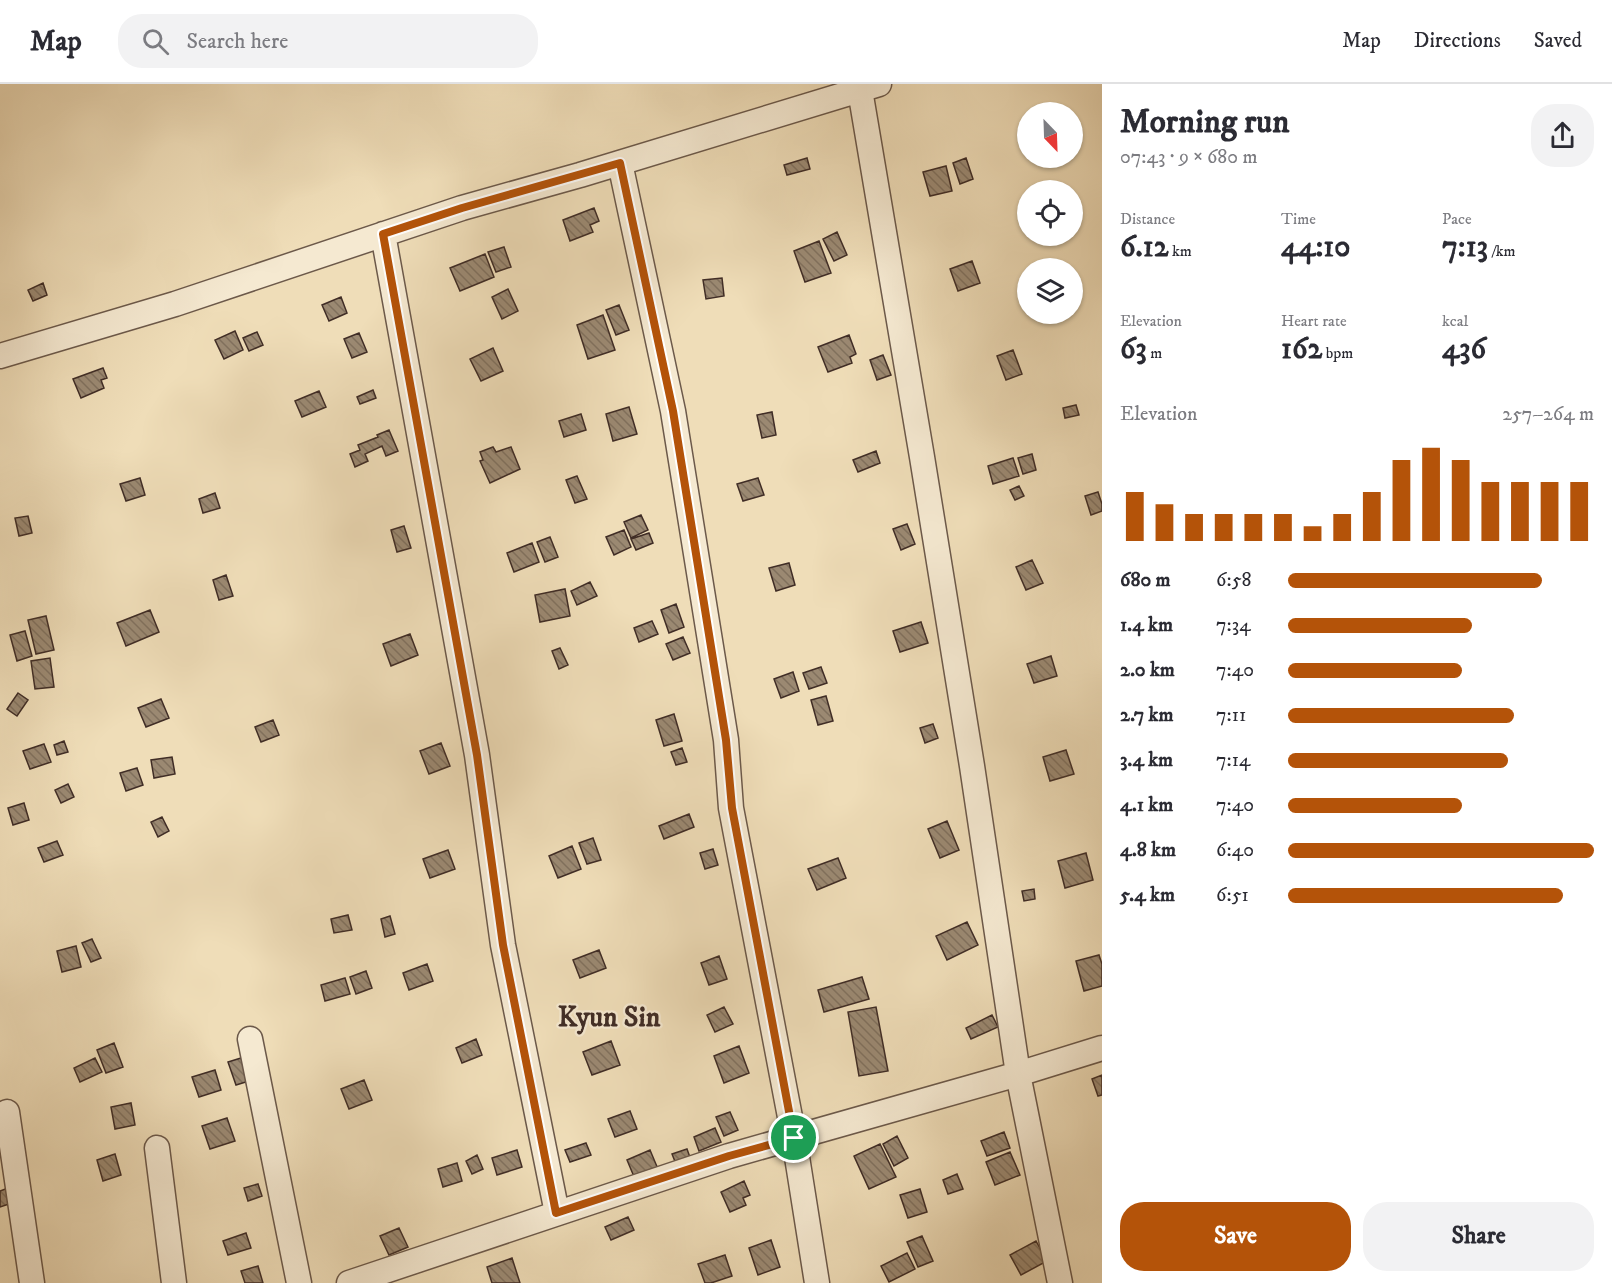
<!DOCTYPE html>
<meta charset="utf-8">
<style>
:root{--surface:#fff;--page:#f2f2f3;--text:#2b2b33;--muted:#7c7c81;--line:#e1e1e2;--accent:#b45309}
body{margin:0;font-family:"IM FELL DW Pica",serif;background:var(--page);color:var(--text);height:100vh;display:flex;flex-direction:column;font-size:22px;white-space:nowrap}
*{box-sizing:border-box;margin:0}
p{font-size:20px;color:var(--muted)}
.icon{flex:none;width:33px;height:33px;fill:none;stroke:currentColor;stroke-width:2;stroke-linecap:round;stroke-linejoin:round}
.map{position:relative;flex:1;overflow:hidden}
.sheet{display:flex;flex-direction:column;background:var(--surface);width:510px}
.sheet>*{flex:none}
.needle{width:39px;rotate:157deg}
.controls{position:absolute;left:1017px;top:18px;display:grid;gap:12px}
.controls a{display:grid;place-items:center;width:66px;height:66px;border-radius:50%;background:var(--surface);box-shadow:0 2px 4px #0004;font-size:30px}
.pin{position:absolute;display:grid;place-items:center;width:51px;height:51px;color:#fff;margin:-26px;border:3px solid #fff;border-radius:50%;box-shadow:0 2px 6px #0007}
.round{display:grid;place-items:center;flex:none;width:63px;height:63px;border-radius:24px;background:var(--page)}
.headline{display:flex;align-items:center;justify-content:space-between;height:102px;padding:0 18px}
h1{font-size:33px;font-weight:700;line-height:45px}
.metrics{display:grid;grid-template-columns:repeat(3,1fr);gap:9px;height:102px;padding:6px 18px}
.metrics div{display:grid;align-content:center}
.metrics b{font-size:30px;font-weight:700}
.metrics small{font-size:16px;font-weight:400}
.metrics p{font-size:16px}
.chart{height:168px;padding:12px 18px}
.chart p{display:flex;justify-content:space-between}
.chart svg{width:100%;height:108px;margin-top:6px;stroke:var(--accent);stroke-width:6}
.cta{display:flex;gap:12px;margin-top:auto;padding:12px 18px}
.cta a{flex:1;height:69px;border-radius:24px;background:var(--accent);color:#fff;font-size:24px;font-weight:700;line-height:69px;text-align:center}
.cta a+a{background:var(--page);color:var(--text)}
ul{padding:0 18px;list-style:none;font-size:20px}
li{display:grid;grid-template-columns:96px 72px 1fr;align-items:center;height:45px}
li i{height:15px;border-radius:8px;background:var(--accent)}
header{display:flex;align-items:center;gap:36px;box-sizing:border-box;height:84px;padding:0 30px;background:var(--surface);border-bottom:2px solid var(--line)}
header strong{font-size:28px}
nav{display:flex;gap:33px;margin-inline-start:auto;font-size:21px}
.search{width:420px;height:54px;background:var(--page);display:flex;align-items:center;gap:15px;box-sizing:border-box;padding:0 21px;border-radius:24px;color:var(--muted);font-size:22px}
main{display:flex;flex:1;min-height:0}
.map>svg:first-child{display:block}
.building{fill:url(#building-back-hatch);stroke:#402d26;stroke-width:1.5}
.lines{fill:none;stroke-linecap:round;stroke-linejoin:round}
.minor-casing{stroke:#6c594a;stroke-width:27}
.minor{stroke:#f5e9d1;stroke-width:24}
.route-casing{stroke:#fff;stroke-width:12}
.route{stroke:#b45309;stroke-width:8}
.labels{text-anchor:middle;dominant-baseline:central;stroke-width:4.5;stroke-linejoin:round;paint-order:stroke}
.quarter-label{font-size:28px;font-weight:bold;fill:#402d26;stroke:#f5e9d1}
</style>
<header>
<strong>Map</strong>
<div class="search"><svg class="icon" aria-label="search" viewBox="0 0 24 24"><circle cx="10" cy="10" r="6"/><path d="M15 15l6 6"/></svg>Search here</div>
<nav><a>Map</a><a>Directions</a><a>Saved</a></nav>
</header>
<main>
<div class="map">
<svg width="1102" height="1199" viewBox="0 0 1102 1199">
<defs>
<pattern id="building-back-hatch" width="6" height="6" patternUnits="userSpaceOnUse" patternTransform="scale(1.5)"><rect width="6" height="6" fill="#9b8972"/><path d="M-1 5l2 2M0 0l6 6M5-1l2 2" fill="none" stroke="#80705d"/></pattern>
</defs>
<rect width="100%" height="100%" fill="#efddb8"/>
<filter id="stains"><feTurbulence type="fractalNoise" baseFrequency=".00333" numOctaves="4"/><feColorMatrix values="0 0 0 0 .2 0 0 0 0 .09 0 0 0 0 .02 0 0 0 .5 -.17"/></filter>
<radialGradient id="worn" r=".72"><stop offset=".6" stop-color="#630" stop-opacity="0"/><stop offset="1" stop-color="#630" stop-opacity=".3"/></radialGradient>
<path class="building" d="M807 74 810 85 787 91 784 81Z
M966 74 973 95 960 100 953 79Z
M946 82 952 107 930 112 923 88Z
M594 124 599 137 590 141 593 148 570 157 563 136Z
M837 148 847 171 834 177 823 155Z
M819 157 831 189 805 198 794 167Z
M504 163 511 183 496 188 488 168Z
M485 170 494 193 460 207 450 184Z
M972 177 980 199 958 207 950 185Z
M722 194 724 212 706 215 703 196Z
M43 199 47 211 33 217 28 206Z
M508 205 518 227 502 235 492 213Z
M341 213 347 229 329 237 322 221Z
M619 221 629 246 616 251 606 226Z
M603 231 615 266 588 275 577 241Z
M235 247 243 266 224 275 215 256Z
M257 248 263 261 249 267 243 254Z
M359 249 367 268 352 274 344 255Z
M849 251 856 270 850 273 852 279 828 288 818 263Z
M493 264 503 287 481 297 470 275Z
M1013 266 1022 290 1006 296 997 272Z
M883 271 891 291 877 296 870 276Z
M103 284 107 294 101 296 104 304 81 314 73 295Z
M373 306 376 314 360 320 357 313Z
M319 307 326 323 302 333 295 317Z
M1076 321 1079 331 1065 334 1063 324Z
M629 323 637 350 613 357 606 330Z
M772 328 776 351 762 354 757 331Z
M581 330 586 346 564 353 559 337Z
M389 346 398 367 386 372 382 362 365 370 368 377 355 383 350 370 360 366 358 361 378 353 377 351Z
M493 363 496 368 511 363 520 385 490 399 480 377 483 376 480 368Z
M876 367 880 379 858 388 853 376Z
M1032 370 1036 386 1023 390 1018 374Z
M1013 374 1019 392 993 400 988 382Z
M577 392 587 415 575 419 566 396Z
M140 394 145 411 126 417 120 400Z
M758 394 764 411 743 417 737 400Z
M1019 402 1024 412 1015 416 1010 406Z
M1098 408 1102 420V427L1091 431 1085 412Z
M215 409 220 424 203 429 199 415Z
M641 431 648 446 631 454 624 438Z
M28 432 32 449 19 452 15 434Z
M907 440 915 460 901 466 893 445Z
M404 442 411 464 397 468 391 446Z
M624 446 631 463 614 471 606 453Z
M649 449 653 459 636 466 631 455Z
M550 453 558 473 545 478 537 458Z
M532 459 539 478 514 488 507 469Z
M1032 476 1043 499 1026 506 1016 483Z
M789 479 795 501 776 507 769 484Z
M226 491 233 512 219 516 213 496Z
M590 498 597 512 577 521 571 507Z
M565 505 570 532 540 538 535 511Z
M676 520 684 543 669 549 661 526Z
M150 526 159 548 126 562 117 539Z
M46 532 54 566 36 570 28 536Z
M652 537 658 550 639 558 634 544Z
M921 538 928 559 900 568 893 547Z
M25 547 32 572 17 577 10 551Z
M410 550 418 571 391 582 383 560Z
M683 553 690 569 673 576 666 560Z
M560 564 568 581 559 585 552 567Z
M1051 572 1057 592 1034 599 1027 580Z
M50 574 54 603 35 605 31 577Z
M821 583 827 599 809 605 803 589Z
M793 588 799 607 781 614 774 595Z
M18 609 28 616 17 632 7 625Z
M826 612 833 637 818 641 811 616Z
M161 615 169 634 146 643 138 624Z
M674 630 682 657 664 662 656 636Z
M273 636 279 651 261 658 255 643Z
M933 640 938 654 925 659 920 644Z
M64 657 68 668 57 671 54 661Z
M441 659 450 682 429 690 420 667Z
M44 660 51 678 30 685 23 667Z
M682 664 687 678 676 681 671 668Z
M1066 666 1074 690 1050 697 1043 673Z
M172 673 175 690 154 694 151 676Z
M137 684 143 701 126 707 120 689Z
M68 700 74 713 61 719 55 706Z
M24 719 29 736 13 741 8 724Z
M689 730 694 743 664 755 659 742Z
M162 733 169 747 158 753 151 738Z
M947 737 959 766 940 774 928 745Z
M593 754 601 776 587 780 579 759Z
M57 757 63 771 44 778 38 764Z
M572 762 581 785 558 794 549 772Z
M713 765 718 781 705 785 700 769Z
M448 766 455 785 430 794 423 775Z
M1086 769 1093 796 1065 804 1058 777Z
M838 774 846 794 817 806 808 785Z
M1034 805 1035 815 1024 817 1022 807Z
M348 831 352 846 334 849 331 835Z
M390 832 395 850 385 853 381 835Z
M967 838 978 861 947 876 936 852Z
M92 855 101 874 91 878 82 859Z
M76 862 81 883 62 888 57 867Z
M599 866 606 884 580 894 573 876Z
M1099 871 1102 880V902L1084 907 1076 877Z
M719 872 727 895 709 901 701 879Z
M427 880 433 897 409 906 403 889Z
M366 887 372 904 356 910 350 893Z
M862 893 869 915 824 928 818 906Z
M345 894 350 910 325 917 321 901Z
M724 923 733 940 715 948 707 931Z
M876 923 888 987 859 992 848 928Z
M992 931 998 943 971 955 966 944Z
M476 955 482 971 462 979 456 964Z
M611 957 620 981 592 991 583 968Z
M114 959 123 983 106 989 97 966Z
M739 962 749 989 724 999 714 972Z
M95 974 102 988 80 998 74 984Z
M241 974 249 997 236 1001 228 978Z
M215 986 221 1006 199 1013 192 993Z
M1102 991V1011L1098 1012 1092 995Z
M364 996 372 1016 349 1025 341 1005Z
M131 1019 135 1041 115 1045 111 1023Z
M630 1027 637 1045 615 1053 608 1035Z
M730 1028 738 1046 724 1052 716 1033Z
M227 1034 235 1057 210 1065 202 1042Z
M715 1044 721 1058 699 1067 694 1053Z
M1004 1048 1010 1064 987 1072 981 1057Z
M897 1052 908 1074 894 1082 883 1060Z
M586 1059 591 1071 570 1078 565 1066Z
M880 1060 896 1093 869 1105 854 1072Z
M687 1065 692 1079 678 1085 672 1070Z
M517 1066 522 1083 497 1091 492 1074Z
M650 1066 658 1085 635 1095 627 1076Z
M1010 1068 1020 1091 995 1101 986 1078Z
M115 1070 121 1091 103 1097 97 1076Z
M477 1071 483 1085 472 1090 466 1077Z
M457 1079 462 1097 443 1103 438 1085Z
M957 1090 963 1105 948 1110 943 1096Z
M744 1097 750 1111 743 1114 746 1121 730 1128 721 1108Z
M258 1100 262 1112 248 1117 244 1104Z
M8 1104 12 1119 0 1123V1107Z
M920 1105 927 1128 908 1134 900 1111Z
M628 1133 634 1146 611 1156 605 1143Z
M399 1144 408 1163 389 1171 380 1152Z
M246 1149 251 1164 228 1171 223 1157Z
M922 1152 933 1177 918 1183 907 1158Z
M771 1156 780 1183 758 1191 749 1164Z
M1036 1157 1047 1177 1021 1191 1010 1171Z
M907 1169 915 1185 889 1198 881 1182Z
M725 1171 732 1192 711 1199H705L698 1180Z
M512 1174 520 1199H492L487 1183Z
M258 1182 263 1199H245L241 1187Z"/>
<g class="lines">
<g class="minor-casing">
<path id="minor" d="M860 6 922 373 972 682 1018 990 1060 1199
M620 79 673 327 726 656 731 724 794 1054 817 1199
M383 150 477 671 503 861 557 1129
M0 272 175 220 462 124 580 91 879 0
M250 955 299 1199
M7 1028 32 1199
M157 1064 174 1199
M349 1199 729 1072 1018 990 1102 964"/>
</g>
<use href="#minor" class="minor"/>
</g>
<g class="lines">
<g class="route-casing">
<path id="route" d="M620 79 673 327 726 656 732 724 794 1054 729 1072 556 1129 503 861 477 671 383 150 462 124Z"/>
</g>
<use href="#route" class="route"/>
</g>
<g class="labels">
<g class="quarter-label">
<text x="609" y="933">Kyun Sin</text>
</g>
</g>
<rect width="100%" height="100%" filter="url(#stains)"/>
<rect width="100%" height="100%" fill="url(#worn)"/>
</svg>
<div class="controls">
<a><svg class="needle" viewBox="-14 -14 28 28"><path d="M0-13l5 13h-10z" fill="#e53935"/><path d="M0 13l5-13h-10z" fill="#7c7c81"/></svg></a>
<a><svg class="icon" aria-label="locate" viewBox="0 0 24 24"><circle cx="12" cy="12" r="6"/><path d="M12 2v4M12 18v4M2 12h4M18 12h4"/></svg></a>
<a><svg class="icon" aria-label="layers" viewBox="0 0 24 24"><path d="M12 4l9 5-9 5-9-5zM3 14l9 5 9-5"/></svg></a>
</div>
<div class="pin" style="left:794px;top:1054px;background:#1e9e55"><svg class="icon" aria-label="arrive" viewBox="0 0 24 24"><path d="M6 21V4h12l-3 4 3 4H6"/></svg></div>
</div>
<section class="sheet">
<div class="headline"><div><h1>Morning run</h1><p>07:43 · 9 × 680 m</p></div><a class="round"><svg class="icon" aria-label="share" viewBox="0 0 24 24"><path d="M12 15V3M7 8l5-5 5 5M5 13v7h14v-7"/></svg></a></div>
<div class="metrics">
<div><p>Distance</p><b>6.12<small> km</small></b></div>
<div><p>Time</p><b>44:10</b></div>
<div><p>Pace</p><b>7:13<small> /km</small></b></div>
</div>
<div class="metrics">
<div><p>Elevation</p><b>63<small> m</small></b></div>
<div><p>Heart rate</p><b>162<small> bpm</small></b></div>
<div><p>kcal</p><b>436</b></div>
</div>
<div class="chart"><p><span>Elevation</span>257–264 m</p>
<svg viewBox="0 0 160 44" preserveAspectRatio="none"><path d="M5 44V24M15 44V29M25 44V33M35 44V33M45 44V33M55 44V33M65 44V38M75 44V33M85 44V24M95 44V11M105 44V6M115 44V11M125 44V20M135 44V20M145 44V20M155 44V20"/></svg>
</div>
<ul>
<li><b>680 m</b>6:58<i style="width:83%"></i></li>
<li><b>1.4 km</b>7:34<i style="width:60%"></i></li>
<li><b>2.0 km</b>7:40<i style="width:57%"></i></li>
<li><b>2.7 km</b>7:11<i style="width:74%"></i></li>
<li><b>3.4 km</b>7:14<i style="width:72%"></i></li>
<li><b>4.1 km</b>7:40<i style="width:57%"></i></li>
<li><b>4.8 km</b>6:40<i style="width:100%"></i></li>
<li><b>5.4 km</b>6:51<i style="width:90%"></i></li>
</ul>
<div class="cta"><a>Save</a><a>Share</a></div>
</section>
</main>
